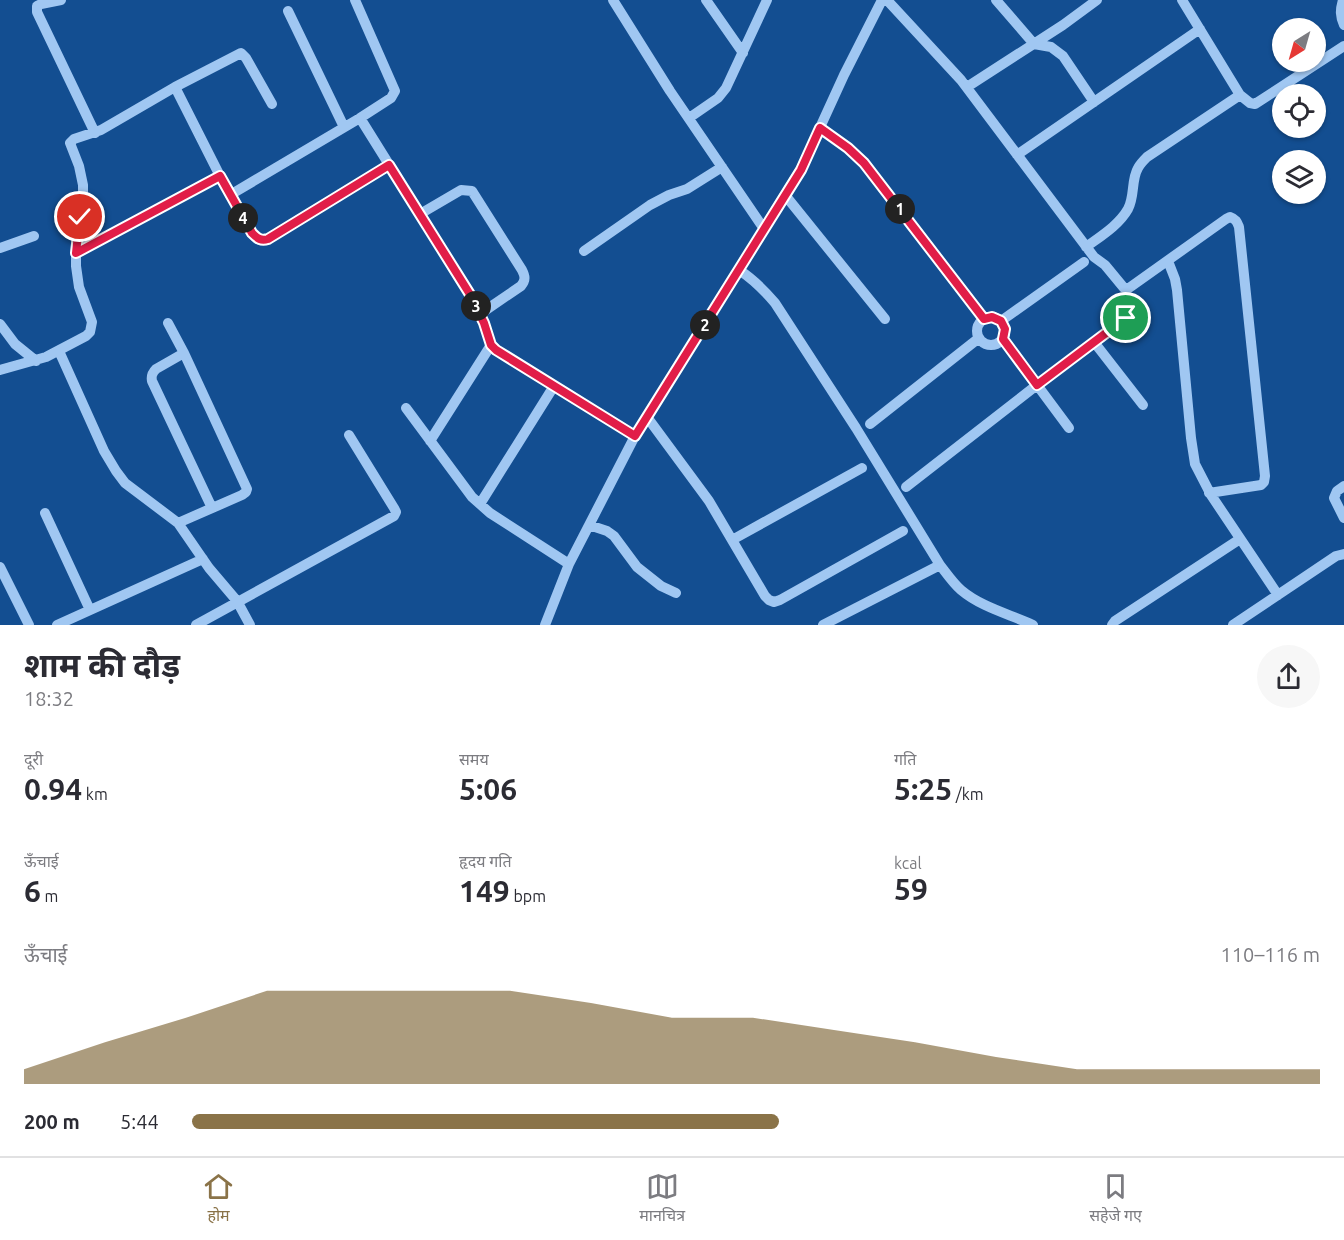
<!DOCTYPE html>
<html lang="hi">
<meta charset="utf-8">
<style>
:root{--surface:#fff;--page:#f7f7f7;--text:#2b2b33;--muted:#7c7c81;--line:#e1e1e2;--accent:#8a7348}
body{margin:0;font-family:Ubuntu,"Noto Sans Devanagari",sans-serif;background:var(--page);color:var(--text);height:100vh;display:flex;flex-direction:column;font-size:22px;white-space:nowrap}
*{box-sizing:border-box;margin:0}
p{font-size:20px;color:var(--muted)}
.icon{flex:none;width:33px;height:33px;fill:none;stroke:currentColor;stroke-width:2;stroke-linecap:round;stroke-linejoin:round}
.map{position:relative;height:625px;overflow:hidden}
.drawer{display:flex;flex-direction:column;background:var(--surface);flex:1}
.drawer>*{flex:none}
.needle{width:39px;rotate:217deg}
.fabs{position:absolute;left:1272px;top:18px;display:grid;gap:12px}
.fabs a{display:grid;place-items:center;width:54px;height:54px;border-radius:50%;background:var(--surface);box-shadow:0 2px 4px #0004;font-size:30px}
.pin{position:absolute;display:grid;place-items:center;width:51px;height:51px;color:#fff;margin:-26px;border:3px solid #fff;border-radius:50%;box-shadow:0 2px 6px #0007}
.km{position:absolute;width:30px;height:30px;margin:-15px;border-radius:50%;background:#222;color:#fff;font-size:16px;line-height:30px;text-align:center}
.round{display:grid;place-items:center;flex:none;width:63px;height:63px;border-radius:32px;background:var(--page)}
.summary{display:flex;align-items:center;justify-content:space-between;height:102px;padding:0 24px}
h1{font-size:33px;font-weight:700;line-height:45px}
.metrics{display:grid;grid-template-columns:repeat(3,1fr);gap:9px;height:102px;padding:6px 24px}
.metrics div{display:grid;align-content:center}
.metrics b{font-size:30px;font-weight:700}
.metrics small{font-size:16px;font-weight:400}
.metrics p{font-size:16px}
.chart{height:168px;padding:12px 24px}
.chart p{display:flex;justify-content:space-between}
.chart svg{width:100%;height:108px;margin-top:6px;fill:var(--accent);opacity:.7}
ul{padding:0 24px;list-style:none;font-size:20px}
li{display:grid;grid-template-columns:96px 72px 1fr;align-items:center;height:45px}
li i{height:15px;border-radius:8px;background:var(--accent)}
.tabs{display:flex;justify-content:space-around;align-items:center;height:84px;border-top:2px solid var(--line);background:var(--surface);font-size:16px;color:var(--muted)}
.tabs a{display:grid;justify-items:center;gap:3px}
.tabs .selected{color:var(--accent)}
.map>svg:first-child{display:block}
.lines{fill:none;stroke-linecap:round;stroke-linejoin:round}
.minor{stroke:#a0c7f2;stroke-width:10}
.route-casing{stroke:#fff;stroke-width:12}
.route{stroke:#e11d48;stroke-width:8}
</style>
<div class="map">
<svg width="1344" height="625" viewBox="0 0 1344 625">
<rect width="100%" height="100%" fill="#134e91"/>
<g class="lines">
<path class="minor" d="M61 0 41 4 37 6V12L95 133
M355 0 395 91 391 98 360 118 471 296 484 323 491 345 496 350 635 436
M613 0 670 91 764 229
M706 0 743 53
M887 0 961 80 1094 257 1105 265 1124 288H1129L1226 219 1230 217C1236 219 1237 222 1239 227L1265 476 1264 482 1261 485 1209 493
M996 0 1034 44 1051 47 1063 56 1094 102
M1182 0 1240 95 1250 103 1255 104 1344 46
M1343 0C1340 10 1340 16 1344 25
M288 11 344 127
M175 87 241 53 246 58 272 104
M967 87 1063 25 1097 0
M689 118 718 98 726 88 767 0
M820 128 848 148 864 163 984 319
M1017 155 1200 29
M230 195 360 118
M785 195 885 319
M420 214 461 190 472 191 522 270C525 276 526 280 521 286L480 314
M1086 247C1101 236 1119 225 1128 209 1135 196 1131 180 1138 168 1140 164 1144 160 1147 157L1240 95
M0 248 34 236
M584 251 650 205 669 195 687 189 722 167
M76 253 220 176
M1168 261 1175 279 1177 290 1191 438 1195 464 1211 495 1278 595
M739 270C753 279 764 290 775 303L856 428 940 565C947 574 953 583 961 590 981 607 1009 614 1033 625
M977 331a14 14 0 1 1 28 0a14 14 0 1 1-28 0Z
M1001 321 1084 262
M168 323 184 353 247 489 246 492 242 495 178 523
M0 324 15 344 36 361
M1003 339 1069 428
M1094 342 1143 405
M59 351 104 451 116 471 125 483 178 523 209 568 237 601 250 625
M184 353 156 369C152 373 151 376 152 381L212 508
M0 370 46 357 86 336 90 332 92 322 79 287 76 266V245L83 199V185L79 166 70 143 74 139 101 130 175 87 220 176 252 233 257 239 262 240 268 239 389 165
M406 408 472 497 490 513 569 564
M647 417 709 501 765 596 769 600 774 602 780 600 903 531
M870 424 979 338
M430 441 491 345
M1344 486 1337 491 1334 498 1344 518
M906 487 1037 385 1126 319
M480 504 554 386
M45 513 90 610
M589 525 607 531 614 536 637 567 661 586 676 593
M732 540 862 468
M0 567 29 625
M57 625 203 559
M196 625 394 516 396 512 394 508 349 435
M545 625 569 564 635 436 801 169 844 75 882 0
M823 625 940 565
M1112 625 1115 621 1240 539
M1233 625 1336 556 1344 554"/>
</g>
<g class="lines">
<g class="route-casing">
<path id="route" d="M80 217 76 253 220 176 252 233C258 239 261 241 268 239L389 165 471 296 484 323 491 345 496 350 635 436 801 170 820 128 848 148 864 163 984 319 992 317 1001 321 1005 329 1003 339 1037 385 1126 318"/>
</g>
<use href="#route" class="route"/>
</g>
</svg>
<div class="fabs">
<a><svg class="needle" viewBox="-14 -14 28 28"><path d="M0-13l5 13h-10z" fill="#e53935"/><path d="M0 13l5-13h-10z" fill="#7c7c81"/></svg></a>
<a><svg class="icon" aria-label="locate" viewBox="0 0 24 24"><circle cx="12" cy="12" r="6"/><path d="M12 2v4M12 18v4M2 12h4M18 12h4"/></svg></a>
<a><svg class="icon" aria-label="layers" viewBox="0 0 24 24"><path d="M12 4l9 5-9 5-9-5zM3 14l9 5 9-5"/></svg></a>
</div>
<div class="pin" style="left:1126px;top:318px;background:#1e9e55"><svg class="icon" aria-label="arrive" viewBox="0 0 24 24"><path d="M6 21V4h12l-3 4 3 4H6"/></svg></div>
<div class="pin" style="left:80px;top:217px;background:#d93025"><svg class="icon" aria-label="check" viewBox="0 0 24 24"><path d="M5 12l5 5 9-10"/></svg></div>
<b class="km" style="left:900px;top:209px">1</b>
<b class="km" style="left:705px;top:325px">2</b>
<b class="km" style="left:476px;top:306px">3</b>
<b class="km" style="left:243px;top:218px">4</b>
</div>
<section class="drawer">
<div class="summary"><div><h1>शाम की दौड़</h1><p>18:32</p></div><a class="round"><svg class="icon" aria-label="share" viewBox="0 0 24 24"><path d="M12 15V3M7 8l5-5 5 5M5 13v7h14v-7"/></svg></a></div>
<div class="metrics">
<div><p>दूरी</p><b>0.94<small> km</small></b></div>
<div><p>समय</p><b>5:06</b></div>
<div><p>गति</p><b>5:25<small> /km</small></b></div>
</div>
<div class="metrics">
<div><p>ऊँचाई</p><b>6<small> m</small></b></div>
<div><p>हृदय गति</p><b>149<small> bpm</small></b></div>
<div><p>kcal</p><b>59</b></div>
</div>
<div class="chart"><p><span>ऊँचाई</span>110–116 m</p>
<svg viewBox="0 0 160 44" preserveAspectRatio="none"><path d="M0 44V38L10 27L20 17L30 6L40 6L50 6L60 6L70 11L80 17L90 17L100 22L110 27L120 33L130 38L140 38L150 38L160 38V44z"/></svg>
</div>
<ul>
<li><b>200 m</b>5:44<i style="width:52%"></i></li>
</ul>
</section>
<nav class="tabs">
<a class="selected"><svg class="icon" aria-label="home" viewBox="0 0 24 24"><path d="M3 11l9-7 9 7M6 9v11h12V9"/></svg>होम</a>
<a><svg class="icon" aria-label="map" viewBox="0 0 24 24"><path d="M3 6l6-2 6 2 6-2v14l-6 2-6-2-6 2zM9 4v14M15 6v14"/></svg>मानचित्र</a>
<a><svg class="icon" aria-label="saved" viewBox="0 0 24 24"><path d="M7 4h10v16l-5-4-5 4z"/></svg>सहेजे गए</a>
</nav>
